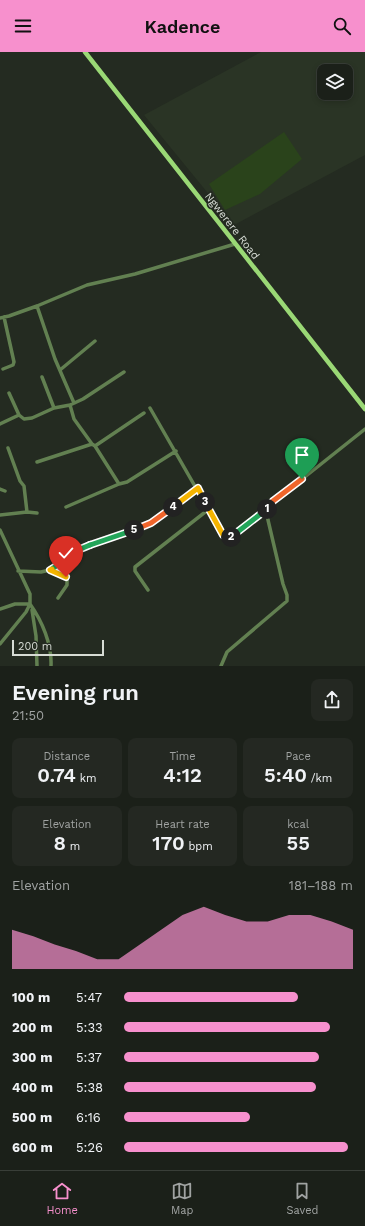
<!DOCTYPE html>
<meta charset="utf-8">
<style>
:root{--surface:#1b2019;--page:#242822;--text:#f1f3f6;--muted:#a0a3a2;--line:#393e38;--accent:#f790cd}
body{margin:0;font-family:"Work Sans",sans-serif;background:var(--page);color:var(--text);height:100vh;display:flex;flex-direction:column;font-size:15px;white-space:nowrap}
*{box-sizing:border-box;margin:0}
p{font-size:13px;color:var(--muted)}
.icon{flex:none;width:22px;height:22px;fill:none;stroke:currentColor;stroke-width:2;stroke-linecap:round;stroke-linejoin:round}
.map{position:relative;height:614px;overflow:hidden}
.drawer{display:flex;flex-direction:column;background:var(--surface);flex:1}
.drawer>*{flex:none}
.fabs{position:absolute;left:317px;top:12px;display:grid;gap:8px}
.fabs a{display:grid;place-items:center;width:36px;height:36px;border-radius:8px;background:var(--surface);box-shadow:0 2px 6px #0003,0 0 0 1px var(--line);font-size:20px}
.scale{position:absolute;left:12px;bottom:10px;width:92px;box-sizing:border-box;padding-left:4px;border:2px solid #d7dcd5;border-top:0;font-size:11px;line-height:14px;white-space:nowrap;color:#d7dcd5;-webkit-text-stroke:3px #242b21;paint-order:stroke}
.pin{position:absolute;display:grid;place-items:center;width:34px;height:34px;color:#fff;margin:-41px -17px;border-radius:50% 50% 50% 0;rotate:-45deg;box-shadow:0 0 4px #0007}
.pin .icon{rotate:45deg}
.km{position:absolute;width:20px;height:20px;margin:-10px;border-radius:50%;background:#222;color:#fff;font-size:11px;line-height:20px;text-align:center}
.round{display:grid;place-items:center;flex:none;width:42px;height:42px;border-radius:8px;background:var(--page)}
.headline{display:flex;align-items:center;justify-content:space-between;height:68px;padding:0 12px}
h1{font-size:22px;font-weight:600;line-height:30px}
.stats{display:grid;grid-template-columns:repeat(3,1fr);gap:6px;height:68px;padding:4px 12px}
.stats div{display:grid;align-content:center;border-radius:8px;background:var(--page);text-align:center}
.stats b{font-size:20px;font-weight:600}
.stats small{font-size:11px;font-weight:400}
.stats p{font-size:11px}
.chart{height:112px;padding:8px 12px}
.chart p{display:flex;justify-content:space-between}
.chart svg{width:100%;height:72px;margin-top:4px;fill:var(--accent);opacity:.7}
ul{padding:0 12px;list-style:none;font-size:13px}
li{display:grid;grid-template-columns:64px 48px 1fr;align-items:center;height:30px}
li i{height:10px;border-radius:5px;background:var(--accent)}
header{display:flex;justify-content:space-between;align-items:center;height:52px;padding:0 12px;background:var(--accent);color:#111;font-size:18px;font-weight:600}
.menu{display:flex;justify-content:space-around;align-items:center;height:56px;border-top:1px solid var(--line);background:var(--surface);font-size:11px;color:var(--muted)}
.menu a{display:grid;justify-items:center;gap:2px}
.menu .on{color:var(--accent)}
.map>svg:first-child{display:block}
.built{fill:#2a3425;fill-rule:evenodd}
.green{fill:#2a431b}
.lines{fill:none;stroke-linecap:round;stroke-linejoin:round}
.minor{stroke:#628051;stroke-width:3.5}
.major{stroke:#9ad875;stroke-width:4.5}
.split-1-casing{stroke:#fff;stroke-width:8}
.split-2-casing{stroke:#fff;stroke-width:8}
.split-3-casing{stroke:#fff;stroke-width:8}
.split-4-casing{stroke:#fff;stroke-width:8}
.split-5-casing{stroke:#fff;stroke-width:8}
.split-6-casing{stroke:#fff;stroke-width:8}
.split-7-casing{stroke:#fff;stroke-width:8}
.split-8-casing{stroke:#fff;stroke-width:8}
.split-1{stroke:#f0652b;stroke-width:5}
.split-2{stroke:#22a559;stroke-width:5}
.split-3{stroke:#f5b400;stroke-width:5}
.split-4{stroke:#f5b400;stroke-width:5}
.split-5{stroke:#f0652b;stroke-width:5}
.split-6{stroke:#22a559;stroke-width:5}
.split-7{stroke:#22a559;stroke-width:5}
.split-8{stroke:#f5b400;stroke-width:5}
.labels{text-anchor:middle;dominant-baseline:central;stroke-width:3.5;stroke-linejoin:round;paint-order:stroke}
.street-label{font-size:11px;fill:#d7dcd5;stroke:#242b21}
</style>
<header><svg class="icon" aria-label="menu" viewBox="0 0 24 24"><path d="M4 6h16M4 12h16M4 18h16"/></svg>Kadence<svg class="icon" aria-label="search" viewBox="0 0 24 24"><circle cx="10" cy="10" r="6"/><path d="M15 15l6 6"/></svg></header>
<div class="map">
<svg width="365" height="614" viewBox="0 0 365 614">
<rect width="100%" height="100%" fill="#242b21"/>
<path class="built" d="M261 0H365V103L234 173 144 63ZM324 19H346V41H324Z"/>
<path class="green" d="M284 80 302 107 260 142 225 158 209 132Z"/>
<g class="lines">
<path class="minor" d="M37 254 55 307 74 351
M0 266 9 264 37 254 87 233 135 222 235 192
M3 317 13 313 14 310 4 265
M60 318 95 289
M42 325 54 356
M9 341 19 363 24 367 32 366 54 356 70 353 83 347 124 320
M70 353 74 367 92 392 95 394 119 432 127 430 176 399
M150 356 223 483 230 486 266 458
M0 372 19 363
M95 394 144 361
M8 396 20 429 24 434 27 460
M37 410 92 392
M0 437 5 439
M66 455 119 432
M0 463 27 460 37 461
M0 478 30 542V552H15L0 557
M50 518 67 527V533L58 546
M18 519 41 520 50 518 78 498 151 471 198 436
M148 538 135 519V515L209 457
M30 552C42 569 52 592 51 614
M32 558 36 584 37 614
M0 592 26 560 30 552
M221 614 227 600 287 549V543L283 532 268 468 266 458 267 455 365 377"/>
<path class="major" d="M85 0 365 357"/>
</g>
<g class="lines">
<g class="split-1-casing">
<path id="split-1" d="M267 457 273 449 302 427"/>
</g>
<g class="split-2-casing">
<path id="split-2" d="M231 485 267 457"/>
</g>
<g class="split-3-casing">
<path id="split-3" d="M205 450 223 483 231 485"/>
</g>
<g class="split-4-casing">
<path id="split-4" d="M173 455 198 436 205 450"/>
</g>
<g class="split-5-casing">
<path id="split-5" d="M134 478 151 471 173 455"/>
</g>
<g class="split-6-casing">
<path id="split-6" d="M90 493 134 478"/>
</g>
<g class="split-7-casing">
<path id="split-7" d="M52 517 78 498 90 493"/>
</g>
<g class="split-8-casing">
<path id="split-8" d="M52 517 50 518 66 525"/>
</g>
<use href="#split-1" class="split-1"/>
<use href="#split-2" class="split-2"/>
<use href="#split-3" class="split-3"/>
<use href="#split-4" class="split-4"/>
<use href="#split-5" class="split-5"/>
<use href="#split-6" class="split-6"/>
<use href="#split-7" class="split-7"/>
<use href="#split-8" class="split-8"/>
</g>
<g class="labels">
<g class="street-label">
<text transform="translate(232 174) rotate(52)">Ngwerere Road</text>
</g>
</g>
</svg>
<div class="fabs">
<a><svg class="icon" aria-label="layers" viewBox="0 0 24 24"><path d="M12 4l9 5-9 5-9-5zM3 14l9 5 9-5"/></svg></a>
</div>
<div class="scale">200 m</div>
<div class="pin" style="left:302px;top:427px;background:#1e9e55"><svg class="icon" aria-label="arrive" viewBox="0 0 24 24"><path d="M6 21V4h12l-3 4 3 4H6"/></svg></div>
<div class="pin" style="left:66px;top:525px;background:#d93025"><svg class="icon" aria-label="check" viewBox="0 0 24 24"><path d="M5 12l5 5 9-10"/></svg></div>
<b class="km" style="left:267px;top:457px">1</b>
<b class="km" style="left:231px;top:485px">2</b>
<b class="km" style="left:205px;top:450px">3</b>
<b class="km" style="left:173px;top:455px">4</b>
<b class="km" style="left:134px;top:478px">5</b>
</div>
<section class="drawer">
<div class="headline"><div><h1>Evening run</h1><p>21:50</p></div><a class="round"><svg class="icon" aria-label="share" viewBox="0 0 24 24"><path d="M12 15V3M7 8l5-5 5 5M5 13v7h14v-7"/></svg></a></div>
<div class="stats">
<div><p>Distance</p><b>0.74<small> km</small></b></div>
<div><p>Time</p><b>4:12</b></div>
<div><p>Pace</p><b>5:40<small> /km</small></b></div>
</div>
<div class="stats">
<div><p>Elevation</p><b>8<small> m</small></b></div>
<div><p>Heart rate</p><b>170<small> bpm</small></b></div>
<div><p>kcal</p><b>55</b></div>
</div>
<div class="chart"><p><span>Elevation</span>181–188 m</p>
<svg viewBox="0 0 160 44" preserveAspectRatio="none"><path d="M0 44V20L10 24L20 29L30 33L40 38L50 38L60 29L70 20L80 11L90 6L100 11L110 15L120 15L130 11L140 11L150 15L160 20V44z"/></svg>
</div>
<ul>
<li><b>100 m</b>5:47<i style="width:76%"></i></li>
<li><b>200 m</b>5:33<i style="width:90%"></i></li>
<li><b>300 m</b>5:37<i style="width:85%"></i></li>
<li><b>400 m</b>5:38<i style="width:84%"></i></li>
<li><b>500 m</b>6:16<i style="width:55%"></i></li>
<li><b>600 m</b>5:26<i style="width:98%"></i></li>
</ul>
</section>
<nav class="menu">
<a class="on"><svg class="icon" aria-label="home" viewBox="0 0 24 24"><path d="M3 11l9-7 9 7M6 9v11h12V9"/></svg>Home</a>
<a><svg class="icon" aria-label="map" viewBox="0 0 24 24"><path d="M3 6l6-2 6 2 6-2v14l-6 2-6-2-6 2zM9 4v14M15 6v14"/></svg>Map</a>
<a><svg class="icon" aria-label="saved" viewBox="0 0 24 24"><path d="M7 4h10v16l-5-4-5 4z"/></svg>Saved</a>
</nav>
